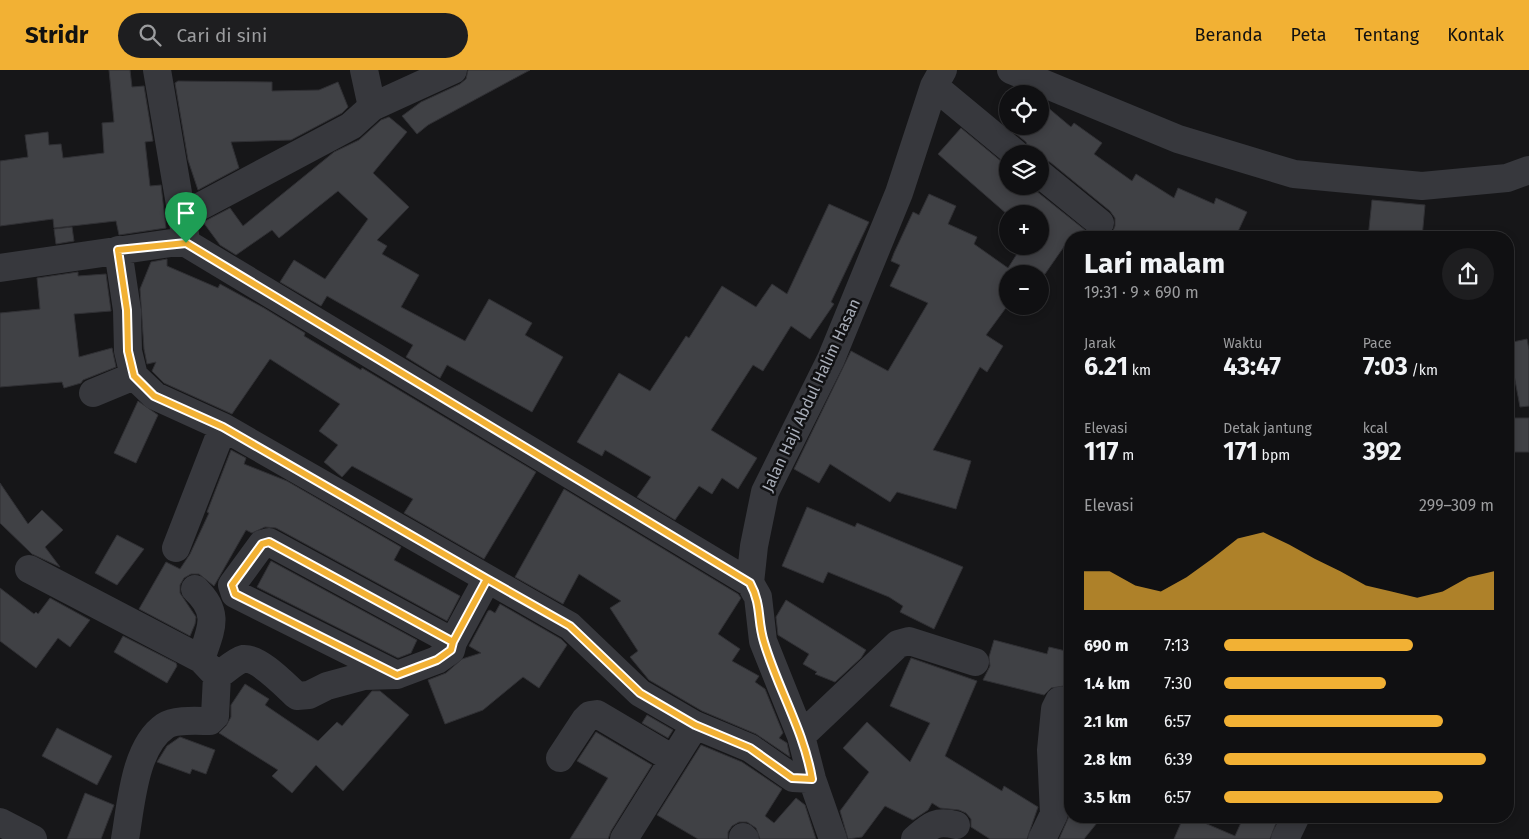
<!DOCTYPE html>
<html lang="id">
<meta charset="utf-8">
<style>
:root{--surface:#101012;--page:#1e1e20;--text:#f1f3f6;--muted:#9c9d9f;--line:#303032;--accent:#f2b134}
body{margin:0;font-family:"Fira Sans",sans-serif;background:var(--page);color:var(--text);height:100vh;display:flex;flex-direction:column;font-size:19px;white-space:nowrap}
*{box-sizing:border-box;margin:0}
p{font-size:16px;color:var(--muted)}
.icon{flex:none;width:28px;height:28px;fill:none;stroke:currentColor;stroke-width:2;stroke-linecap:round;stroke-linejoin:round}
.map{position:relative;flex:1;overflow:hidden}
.side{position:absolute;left:1064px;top:161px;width:450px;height:592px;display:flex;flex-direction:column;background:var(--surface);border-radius:20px;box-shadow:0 2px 8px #0003,0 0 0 1px var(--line)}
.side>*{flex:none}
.fabs{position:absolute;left:999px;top:15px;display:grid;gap:10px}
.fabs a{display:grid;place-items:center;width:50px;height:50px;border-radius:50%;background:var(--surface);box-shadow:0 2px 8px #0003,0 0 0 1px var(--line);font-size:25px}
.pin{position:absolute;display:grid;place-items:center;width:42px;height:42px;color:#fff;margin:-51px -21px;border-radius:50% 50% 50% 0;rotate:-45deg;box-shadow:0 0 5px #0007}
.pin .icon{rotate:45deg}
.round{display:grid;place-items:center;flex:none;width:52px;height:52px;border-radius:26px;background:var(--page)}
.summary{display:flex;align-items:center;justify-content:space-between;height:85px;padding:0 20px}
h1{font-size:28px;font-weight:700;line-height:38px}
.stats{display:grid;grid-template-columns:repeat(3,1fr);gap:8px;height:85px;padding:5px 20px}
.stats div{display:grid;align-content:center}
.stats b{font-size:25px;font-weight:700}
.stats small{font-size:14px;font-weight:400}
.stats p{font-size:14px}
.chart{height:140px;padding:10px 20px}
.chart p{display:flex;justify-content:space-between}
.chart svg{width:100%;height:90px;margin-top:5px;fill:var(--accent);opacity:.7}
ul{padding:0 20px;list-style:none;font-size:16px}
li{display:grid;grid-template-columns:80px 60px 1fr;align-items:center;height:38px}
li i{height:12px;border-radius:6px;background:var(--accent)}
header{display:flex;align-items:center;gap:30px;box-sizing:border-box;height:70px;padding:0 25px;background:var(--accent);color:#111}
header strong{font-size:24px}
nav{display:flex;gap:28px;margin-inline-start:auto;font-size:18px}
.search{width:350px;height:45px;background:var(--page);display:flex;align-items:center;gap:12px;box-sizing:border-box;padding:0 18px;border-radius:28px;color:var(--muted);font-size:19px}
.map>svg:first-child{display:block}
.building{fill:#404145;stroke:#303034}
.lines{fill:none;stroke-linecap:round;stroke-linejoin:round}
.minor{stroke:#37383d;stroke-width:28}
.route-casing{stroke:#fff;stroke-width:10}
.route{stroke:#f2b134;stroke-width:6}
.labels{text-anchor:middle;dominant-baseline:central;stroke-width:5;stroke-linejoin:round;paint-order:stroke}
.street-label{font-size:16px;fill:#a8adb8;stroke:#111113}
</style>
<header>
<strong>Stridr</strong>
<div class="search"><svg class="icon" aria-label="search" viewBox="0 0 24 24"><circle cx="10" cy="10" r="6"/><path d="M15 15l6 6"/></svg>Cari di sini</div>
<nav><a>Beranda</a><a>Peta</a><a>Tentang</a><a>Kontak</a></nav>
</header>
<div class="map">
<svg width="1529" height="769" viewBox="0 0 1529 769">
<rect width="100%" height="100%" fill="#161618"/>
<path class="building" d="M109 0H130L132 17 144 16 153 71 145 72 150 116 161 115 166 158 119 165 116 151 54 158 53 149 0 156V91L28 87 25 65 48 62 49 75 61 74 63 88 104 83 102 53 114 52Z
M468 0H530L428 55 417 64 402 46 421 32 460 14 466 9Z
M178 11 272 12V21L319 20 338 12 348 37 342 43 291 70 231 72 239 98 198 120 188 90 175 13Z
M1040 31 1071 57 1074 53 1102 73 1094 84 1132 111 1136 104 1174 128 1178 118 1214 134 1216 128 1247 142 1235 168H1106L1112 163 1115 156V148L1110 141 1050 92 1040 89V84H1031L1026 72 1015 63 1021 56H1040Z
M389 47 407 62 373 103 409 137 377 170 387 176 382 184 419 205 401 237 465 271 489 229 532 253 525 265 563 287 532 342 447 295 440 308 406 287 413 275 327 226 321 236 280 212 294 190 325 209 368 149 338 121 279 168 272 160 236 185 220 175 203 152 230 138 243 156 334 82 359 70 381 50Z
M961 58 1008 97V116H1030L1095 168H1070L1045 204H1008V235L986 265 1003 276 987 302 980 297 933 380 971 391 956 439 897 422 890 432 830 394 819 413 794 399 851 281 888 301 928 233 890 216 900 195 891 191 894 183 913 142 919 145 929 124 956 136 948 154 977 167 974 174 1008 198 1022 176H1040V144L1008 145 938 84Z
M1372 130 1425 135 1422 168H1368Z
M829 134 869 152 831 232 834 234 810 269 791 256 763 301 753 295 711 360 757 388 738 419 722 408 712 424 699 416 675 450 637 427 651 407 605 380 602 386 577 372 619 303 650 321 686 266 689 268 722 216 756 237 772 214 787 224Z
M72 157 74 171 56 174 54 159Z
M167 189V196L218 218 220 214 264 238 305 263 304 266 361 300 362 298 536 402 484 489 404 443 413 429 352 396 342 407 324 392 338 375 319 361 340 334 270 289 232 344 164 313 152 301 156 292 147 294 144 279 140 219 151 192Z
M78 202V206L106 204 111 241 74 244 79 287 112 278 116 297 83 310 81 313 64 318 62 312 0 317V243L40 239 37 208Z
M1527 269 1529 280V336L1520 337 1508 273Z
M138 331 158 345 136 393 114 383Z
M1509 348H1529V382H1509Z
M231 380 246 388 244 394 287 411 401 477 394 490 460 526 447 551 276 458 265 457 252 463 246 460 214 516 199 504H191L184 508 180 515V523L196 547 195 554 190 566 139 539 166 492 180 499 190 484 209 443 207 442Z
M0 413 28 454 42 440 63 460 45 477 60 497 32 484 0 453Z
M564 419 738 524 741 528 718 564 740 579 732 591 759 606 755 612 765 619 783 663 779 668 787 673 790 687 756 664 702 641 649 610 630 587 638 581 610 538 621 531 579 504 563 534 515 507Z
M807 437 855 457 857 453 963 497 934 559 900 542 903 536 889 527 828 502 823 513 782 496Z
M117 465 144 479 117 515 95 503Z
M271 491 417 570 411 583 398 588 257 517Z
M0 518 34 544 36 542 38 544 50 528 90 550 70 577 58 568 36 598 0 571Z
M786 530 866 580 861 588 835 612 815 604 817 602 803 594 809 584 778 565 776 547Z
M500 534 561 569 567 575 539 618 523 607 483 640 445 654 428 610 446 603 462 589 481 583 469 576 488 541 490 540 495 543Z
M123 566 176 593 177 596 167 613 114 582Z
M994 570 1047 584 1049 577 1070 582V615L1051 618 1044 625 983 610 990 596 989 587Z
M911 588 977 611 945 686 1002 721 1004 716 1038 737 1027 769H990L971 757V749L966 743 959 740 940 738 932 733 928 740 913 750 885 736 862 767 848 769 840 741 869 702 843 678 867 652 910 692 930 653 890 636Z
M245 614 269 629 265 635 318 671 337 652 342 656 372 621H380L409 645 343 721 316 695 292 723 272 706 278 700 219 663 226 656 231 647V635Z
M647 645 673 660 668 668 642 653Z
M57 658 112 686 97 715 42 686Z
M596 662 652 695 611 761 608 769H570L608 708 577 691Z
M180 667 215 680 206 704 192 699 190 704 157 692 167 676Z
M701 675 742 692 782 719 765 746 774 753 796 728 805 735 816 769H760L756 758 747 752H739L732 756 728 762V769H698L657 745Z
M1070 698V748H1101L1084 769H1059L1070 744 1068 701Z
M85 723 114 735 101 769H67Z
M1183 748H1193L1235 766 1243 748H1278L1270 769H1174Z"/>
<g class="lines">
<path class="minor" d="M157 0 185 164
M364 0 372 37
M1011 0 1178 69 1294 104 1422 116 1507 108 1529 100
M934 16 1016 84
M1040 104 1100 153
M182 146 351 56 372 37 453 0
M118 180 127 240 128 281 134 306 155 326 223 357 570 556 640 623 695 655 750 678 793 708 812 709
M0 198 171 173H186L750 513
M93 323 134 306
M176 478 223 357
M29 499 201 589 217 606 215 646 210 651C198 651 175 649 165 656 134 677 131 736 125 769
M195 519C221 543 211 559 201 589
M397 605 235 524 232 515 262 474 269 472 453 572
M217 606C224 602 235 591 243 589 259 587 286 616 297 626L309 625 327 616 364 606 397 605 437 590 451 580 453 572 487 509
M801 666 898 574 909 571 975 592
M560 688 585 650 590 645 597 644 673 689
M0 752 33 769
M743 767 745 769
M624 769 695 655
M833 769 812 709 801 666 763 571 758 527 750 513 754 476 765 422 831 289 899 123 934 16 943 0
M915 769C930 756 935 750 956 755
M1042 769 1054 744 1051 680 1055 639 1059 631 1070 630
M1285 769 1295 748"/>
</g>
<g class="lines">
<g class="route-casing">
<path id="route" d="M186 173 118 180 127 240 128 281 134 306 154 326 223 357 487 509 453 572 451 580 437 590 397 605 235 524 232 515 262 474 269 472 453 572 487 509 570 556 640 623 695 655 750 678 792 708 812 709C804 661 778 619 764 572 757 550 762 535 750 513L186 173"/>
</g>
<use href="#route" class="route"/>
</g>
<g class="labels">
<g class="street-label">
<text transform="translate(811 325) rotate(-65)">Jalan Haji Abdul Halim Hasan</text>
</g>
</g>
</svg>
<div class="fabs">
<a><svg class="icon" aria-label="locate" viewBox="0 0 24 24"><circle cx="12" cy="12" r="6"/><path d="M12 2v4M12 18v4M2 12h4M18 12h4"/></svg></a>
<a><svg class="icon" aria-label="layers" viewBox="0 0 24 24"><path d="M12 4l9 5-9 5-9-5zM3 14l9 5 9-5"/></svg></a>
<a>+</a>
<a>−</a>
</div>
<div class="pin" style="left:186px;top:173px;background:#1e9e55"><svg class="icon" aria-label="arrive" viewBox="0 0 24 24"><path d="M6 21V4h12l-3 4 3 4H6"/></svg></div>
<section class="side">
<div class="summary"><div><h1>Lari malam</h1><p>19:31 · 9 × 690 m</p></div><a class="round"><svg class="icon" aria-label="share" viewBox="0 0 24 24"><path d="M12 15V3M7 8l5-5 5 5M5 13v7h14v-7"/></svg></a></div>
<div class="stats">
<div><p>Jarak</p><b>6.21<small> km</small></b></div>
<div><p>Waktu</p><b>43:47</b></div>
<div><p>Pace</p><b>7:03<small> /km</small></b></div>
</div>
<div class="stats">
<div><p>Elevasi</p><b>117<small> m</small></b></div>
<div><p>Detak jantung</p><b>171<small> bpm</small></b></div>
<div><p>kcal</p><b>392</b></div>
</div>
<div class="chart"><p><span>Elevasi</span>299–309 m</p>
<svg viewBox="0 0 160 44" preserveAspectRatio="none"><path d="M0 44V25L10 25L20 32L30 35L40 28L50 19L60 9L70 6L80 12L90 19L100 25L110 32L120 35L130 38L140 35L150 28L160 25V44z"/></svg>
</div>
<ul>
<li><b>690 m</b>7:13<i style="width:70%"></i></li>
<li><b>1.4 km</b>7:30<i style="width:60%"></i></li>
<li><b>2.1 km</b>6:57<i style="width:81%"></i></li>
<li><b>2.8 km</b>6:39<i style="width:97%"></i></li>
<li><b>3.5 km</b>6:57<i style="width:81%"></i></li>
</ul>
</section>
</div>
